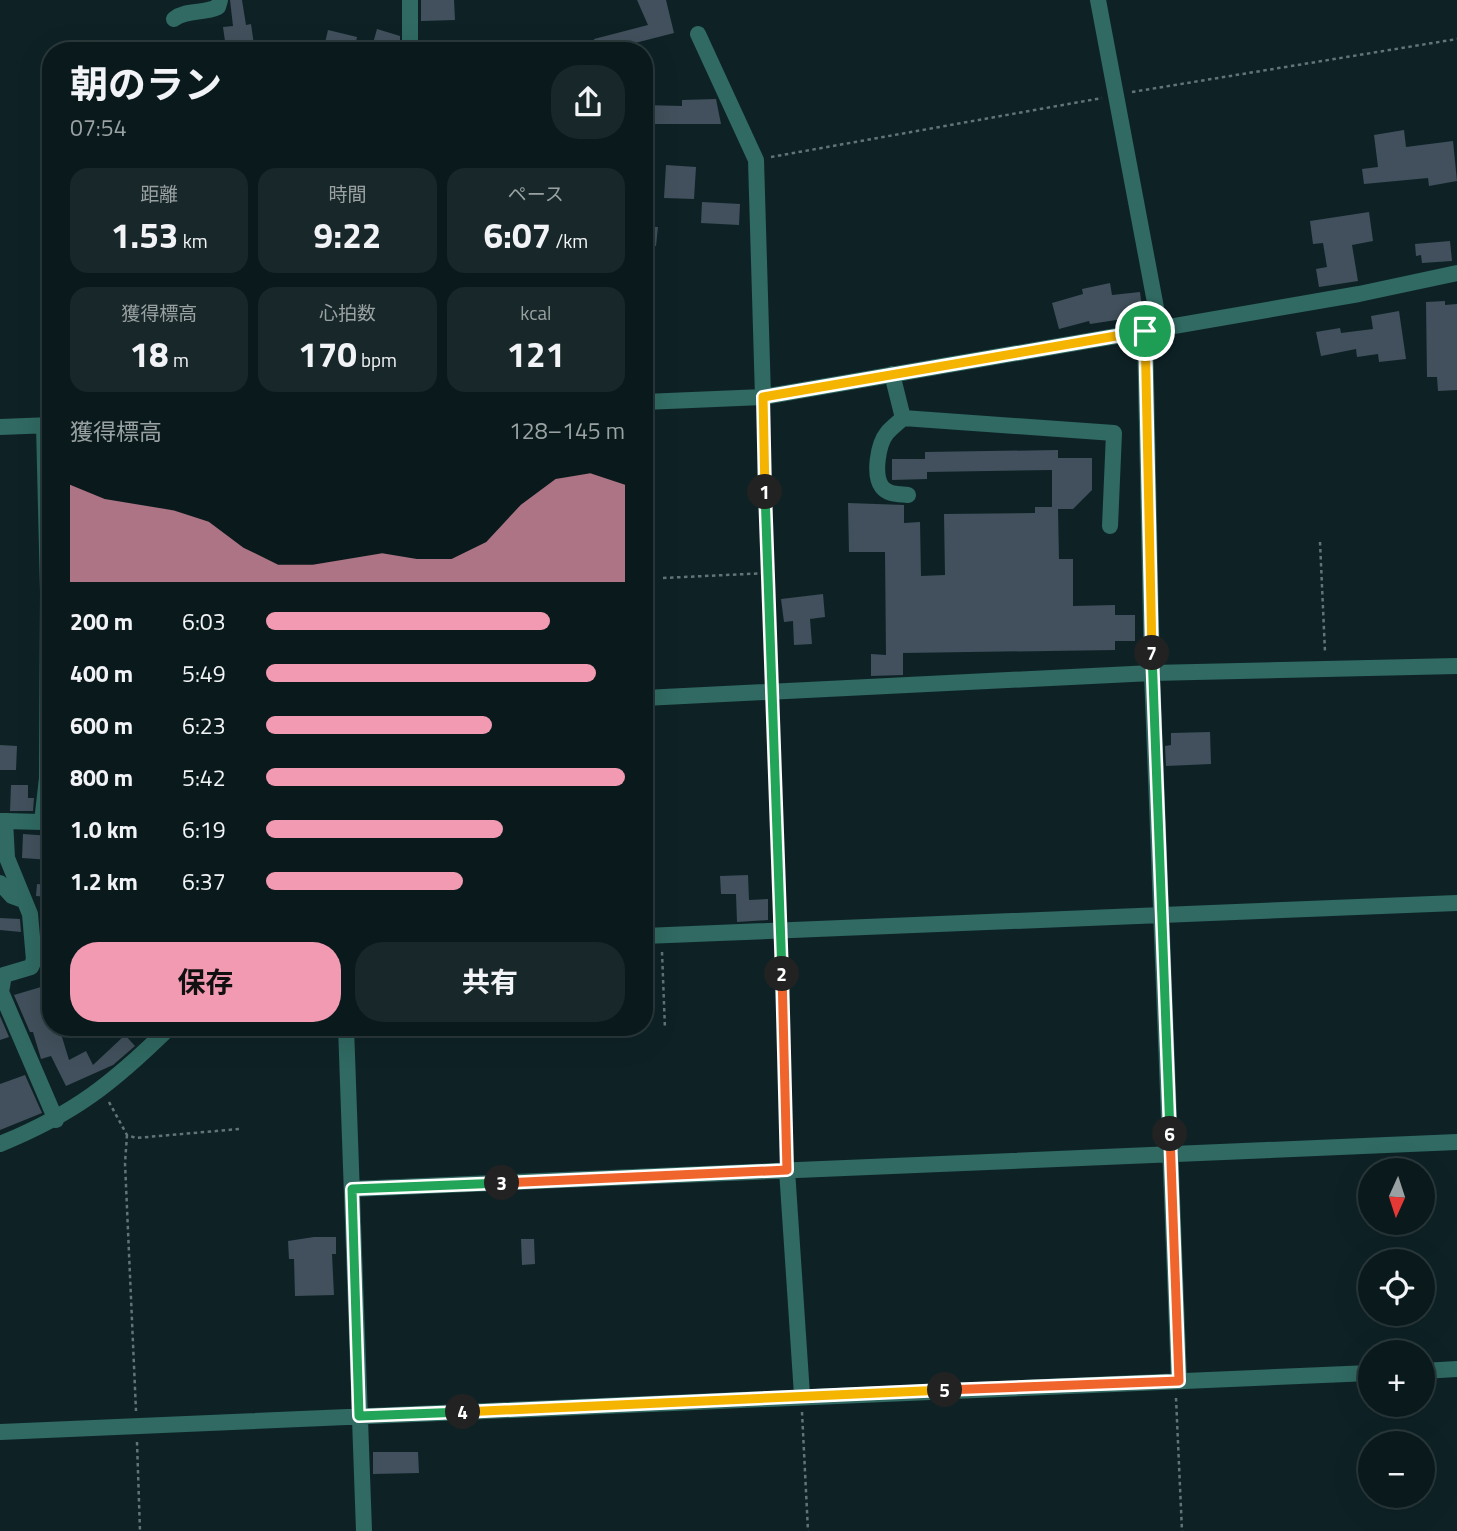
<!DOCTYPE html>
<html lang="ja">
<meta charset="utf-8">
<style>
:root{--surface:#0a1a1c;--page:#182729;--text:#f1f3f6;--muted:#99a1a3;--line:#2a383b;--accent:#f19ab1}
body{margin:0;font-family:"Titillium Web","Noto Sans JP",sans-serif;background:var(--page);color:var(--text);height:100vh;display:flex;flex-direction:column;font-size:26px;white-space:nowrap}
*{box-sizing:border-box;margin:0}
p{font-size:23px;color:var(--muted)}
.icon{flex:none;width:38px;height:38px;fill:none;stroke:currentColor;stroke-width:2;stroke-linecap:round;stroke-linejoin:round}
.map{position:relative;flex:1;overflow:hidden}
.drawer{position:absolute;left:42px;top:42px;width:611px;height:994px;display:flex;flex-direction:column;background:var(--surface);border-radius:28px;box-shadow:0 7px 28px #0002,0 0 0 2px var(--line)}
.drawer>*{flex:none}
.needle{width:46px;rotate:183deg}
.controls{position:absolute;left:1358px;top:1158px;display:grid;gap:14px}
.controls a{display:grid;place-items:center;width:77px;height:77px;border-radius:50%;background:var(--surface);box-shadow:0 7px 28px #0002,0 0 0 2px var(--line);font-size:35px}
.pin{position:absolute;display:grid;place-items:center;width:60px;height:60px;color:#fff;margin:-30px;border:4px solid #fff;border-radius:50%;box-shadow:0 2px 7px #0007}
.km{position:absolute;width:35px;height:35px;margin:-18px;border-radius:50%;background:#222;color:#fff;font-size:19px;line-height:35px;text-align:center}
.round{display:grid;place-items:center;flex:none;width:74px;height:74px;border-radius:28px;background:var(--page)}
.overview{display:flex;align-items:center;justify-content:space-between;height:119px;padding:0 28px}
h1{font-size:38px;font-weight:700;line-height:52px}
.metrics{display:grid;grid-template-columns:repeat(3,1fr);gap:10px;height:119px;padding:7px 28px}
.metrics div{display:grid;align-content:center;border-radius:18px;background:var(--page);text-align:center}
.metrics b{font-size:35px;font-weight:700}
.metrics small{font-size:19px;font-weight:400}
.metrics p{font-size:19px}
.chart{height:196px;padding:14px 28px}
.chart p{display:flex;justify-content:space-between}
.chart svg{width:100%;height:126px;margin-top:7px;fill:var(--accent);opacity:.7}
.cta{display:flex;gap:14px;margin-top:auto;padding:14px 28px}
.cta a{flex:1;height:80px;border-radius:28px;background:var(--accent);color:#111;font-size:28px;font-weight:700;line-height:80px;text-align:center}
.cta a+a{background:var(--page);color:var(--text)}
ul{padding:0 28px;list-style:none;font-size:23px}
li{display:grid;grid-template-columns:112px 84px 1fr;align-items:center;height:52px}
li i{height:18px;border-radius:9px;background:var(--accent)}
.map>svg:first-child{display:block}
.building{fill:#41505c}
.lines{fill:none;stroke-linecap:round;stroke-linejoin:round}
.path{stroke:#627477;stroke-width:2.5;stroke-dasharray:3.5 3.5;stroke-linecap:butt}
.minor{stroke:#306a62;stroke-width:16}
.split-1-casing{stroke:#fff;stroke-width:14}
.split-2-casing{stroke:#fff;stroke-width:14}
.split-3-casing{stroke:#fff;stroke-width:14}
.split-4-casing{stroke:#fff;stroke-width:14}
.split-5-casing{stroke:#fff;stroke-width:14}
.split-6-casing{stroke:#fff;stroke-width:14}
.split-7-casing{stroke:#fff;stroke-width:14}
.split-8-casing{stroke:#fff;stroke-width:14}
.split-1{stroke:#f5b400;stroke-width:9}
.split-2{stroke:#22a559;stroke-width:9}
.split-3{stroke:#f0652b;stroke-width:9}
.split-4{stroke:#22a559;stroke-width:9}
.split-5{stroke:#f5b400;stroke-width:9}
.split-6{stroke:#f0652b;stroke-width:9}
.split-7{stroke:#22a559;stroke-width:9}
.split-8{stroke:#f5b400;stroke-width:9}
</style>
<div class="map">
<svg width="1457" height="1531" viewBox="0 0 1457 1531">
<rect width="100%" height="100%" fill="#0e2226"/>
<path class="building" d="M230 0H242L246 25 251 24 254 45 226 48 223 27 233 26Z
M421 0H454L455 20 421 21Z
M637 0H666L674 33 635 43 637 51H597L594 39 648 25Z
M377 29 400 36V51L372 47Z
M328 30 357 37 354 51H323Z
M716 99 721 124H644L645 105 682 106V100Z
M1404 130 1406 147 1453 141 1457 181 1429 186 1428 178 1364 184 1362 169 1378 167 1374 135Z
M666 165 696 167 694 199 664 198Z
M702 202 740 204 739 225 701 223Z
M1369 212 1373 241 1352 245 1358 281 1319 287 1316 269 1327 267 1323 243 1313 244 1310 221Z
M644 226 658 227 656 246 644 245Z
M1450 241 1452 261 1422 263 1421 255 1416 256 1415 244Z
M1110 283 1112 295 1140 292 1143 316 1090 324 1089 321 1059 329 1052 303 1083 294 1082 289Z
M1445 301V305L1457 304V390L1438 391 1437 377H1427L1426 302Z
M1399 311 1406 359 1379 362 1378 354 1357 357 1356 349 1321 356 1316 332 1340 328 1341 333 1373 329 1371 316Z
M1058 450V458H1092V490L1073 509H1058L1059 559H1073V606L1115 605V615H1135V641H1115V650L903 653V675L871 676V654L886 655 885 552H849L848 503 904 505V523L920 522 921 576 945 575 944 514 1035 513V507H1052V470L927 472V479L892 480V459H925V452Z
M823 594 825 617 810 619 812 644 794 645 793 621 784 622 781 599Z
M1210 732 1211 764 1166 766 1165 746 1171 745V733Z
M0 745 17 746 16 770H0Z
M11 785H28V798H34L33 811H10Z
M23 834 51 836V860L22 858Z
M748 875 749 900 768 899V920L737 922 736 894H721L720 876Z
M37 884 51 885V897L36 896Z
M0 918 20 919 21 932 0 930Z
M51 984V1027H59L69 1060 86 1051 93 1065 125 1035 135 1046 113 1065 66 1086 51 1056 41 1059 33 1032H30L14 995Z
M0 1016 9 1037 0 1040Z
M25 1075 42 1113 0 1130V1084Z
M314 1237H336V1254H332L334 1295 295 1296 294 1259H289L288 1241Z
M521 1239H534L535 1264 522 1265Z
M373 1452H418L419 1473 373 1474Z"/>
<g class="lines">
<path class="path" d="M1132 92 1457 39
M771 157 1102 98
M764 411 771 677
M1320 542 1325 652
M663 578 767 573
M772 708 780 915
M44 911 51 910
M781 946 787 1153
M662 952 665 1029
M109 1102 127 1135 136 1138 239 1129
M127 1135 125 1163 136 1411
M1176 1398 1182 1531
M802 1412 808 1531
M137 1442 140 1531"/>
<path class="minor" d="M1098 0 1160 329
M174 19C187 9 203 14 218 7L220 0
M698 34 756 160 763 397
M410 51V0
M1145 331 1152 673 1179 1381
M892 374 903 418 1114 433 1110 526
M644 402 763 397 1359 294 1457 273
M903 418C898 423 892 427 887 433 878 444 873 475 882 487 888 495 899 494 908 495
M0 427 51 425
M644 698 1152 673 1457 666
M0 821H5L7 858 30 914 34 960 31 967 4 975 1 992 56 1120
M5 821 42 822 47 778 48 592 44 425
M0 883 12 896 23 900
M644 936 1457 903
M346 1027 364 1531
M0 1144C74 1114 113 1083 170 1027
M787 1170 802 1395
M352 1189 1457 1142
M1423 1371 1457 1369
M0 1432 1370 1373"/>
</g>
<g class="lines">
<g class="split-1-casing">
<path id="split-1" d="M765 492 763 397 1145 331"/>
</g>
<g class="split-2-casing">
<path id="split-2" d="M765 492 782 974"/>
</g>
<g class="split-3-casing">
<path id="split-3" d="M502 1183 787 1170 782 974"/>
</g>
<g class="split-4-casing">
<path id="split-4" d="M463 1412 359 1416 352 1189 502 1183"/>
</g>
<g class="split-5-casing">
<path id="split-5" d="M463 1412 945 1390"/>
</g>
<g class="split-6-casing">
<path id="split-6" d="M945 1390 1179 1381 1170 1134"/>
</g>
<g class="split-7-casing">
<path id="split-7" d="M1152 653 1170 1134"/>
</g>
<g class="split-8-casing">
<path id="split-8" d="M1145 331 1152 653"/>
</g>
<use href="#split-1" class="split-1"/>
<use href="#split-2" class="split-2"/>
<use href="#split-3" class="split-3"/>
<use href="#split-4" class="split-4"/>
<use href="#split-5" class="split-5"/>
<use href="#split-6" class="split-6"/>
<use href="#split-7" class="split-7"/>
<use href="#split-8" class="split-8"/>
</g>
</svg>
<div class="controls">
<a><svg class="needle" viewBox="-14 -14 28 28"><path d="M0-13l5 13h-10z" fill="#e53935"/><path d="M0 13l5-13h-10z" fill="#99a1a3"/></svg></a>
<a><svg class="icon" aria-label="locate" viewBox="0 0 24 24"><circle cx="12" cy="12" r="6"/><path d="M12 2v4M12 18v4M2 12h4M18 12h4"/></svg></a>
<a>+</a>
<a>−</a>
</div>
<div class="pin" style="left:1145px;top:331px;background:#1e9e55"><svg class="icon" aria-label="arrive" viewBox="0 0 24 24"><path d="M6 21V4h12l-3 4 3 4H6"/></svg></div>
<b class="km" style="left:765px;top:492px">1</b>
<b class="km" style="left:782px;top:974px">2</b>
<b class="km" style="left:502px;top:1183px">3</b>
<b class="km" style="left:463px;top:1412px">4</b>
<b class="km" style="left:945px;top:1390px">5</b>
<b class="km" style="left:1170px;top:1134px">6</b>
<b class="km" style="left:1152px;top:653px">7</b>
<section class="drawer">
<div class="overview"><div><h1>朝のラン</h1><p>07:54</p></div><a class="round"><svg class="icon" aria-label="share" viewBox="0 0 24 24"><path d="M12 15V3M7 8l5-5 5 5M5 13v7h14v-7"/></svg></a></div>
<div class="metrics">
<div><p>距離</p><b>1.53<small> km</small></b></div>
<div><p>時間</p><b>9:22</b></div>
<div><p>ペース</p><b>6:07<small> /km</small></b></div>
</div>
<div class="metrics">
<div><p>獲得標高</p><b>18<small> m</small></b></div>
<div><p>心拍数</p><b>170<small> bpm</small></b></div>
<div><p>kcal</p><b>121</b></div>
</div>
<div class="chart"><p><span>獲得標高</span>128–145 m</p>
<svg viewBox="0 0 160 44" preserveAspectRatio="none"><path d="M0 44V10L10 15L20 17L30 19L40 23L50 32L60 38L70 38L80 36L90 34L100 36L110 36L120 30L130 17L140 8L150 6L160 10V44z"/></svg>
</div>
<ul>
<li><b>200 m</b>6:03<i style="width:79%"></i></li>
<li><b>400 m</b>5:49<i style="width:92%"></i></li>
<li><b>600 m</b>6:23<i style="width:63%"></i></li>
<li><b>800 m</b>5:42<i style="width:100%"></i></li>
<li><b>1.0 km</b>6:19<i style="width:66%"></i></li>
<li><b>1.2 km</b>6:37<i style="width:55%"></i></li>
</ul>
<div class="cta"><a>保存</a><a>共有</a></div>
</section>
</div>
